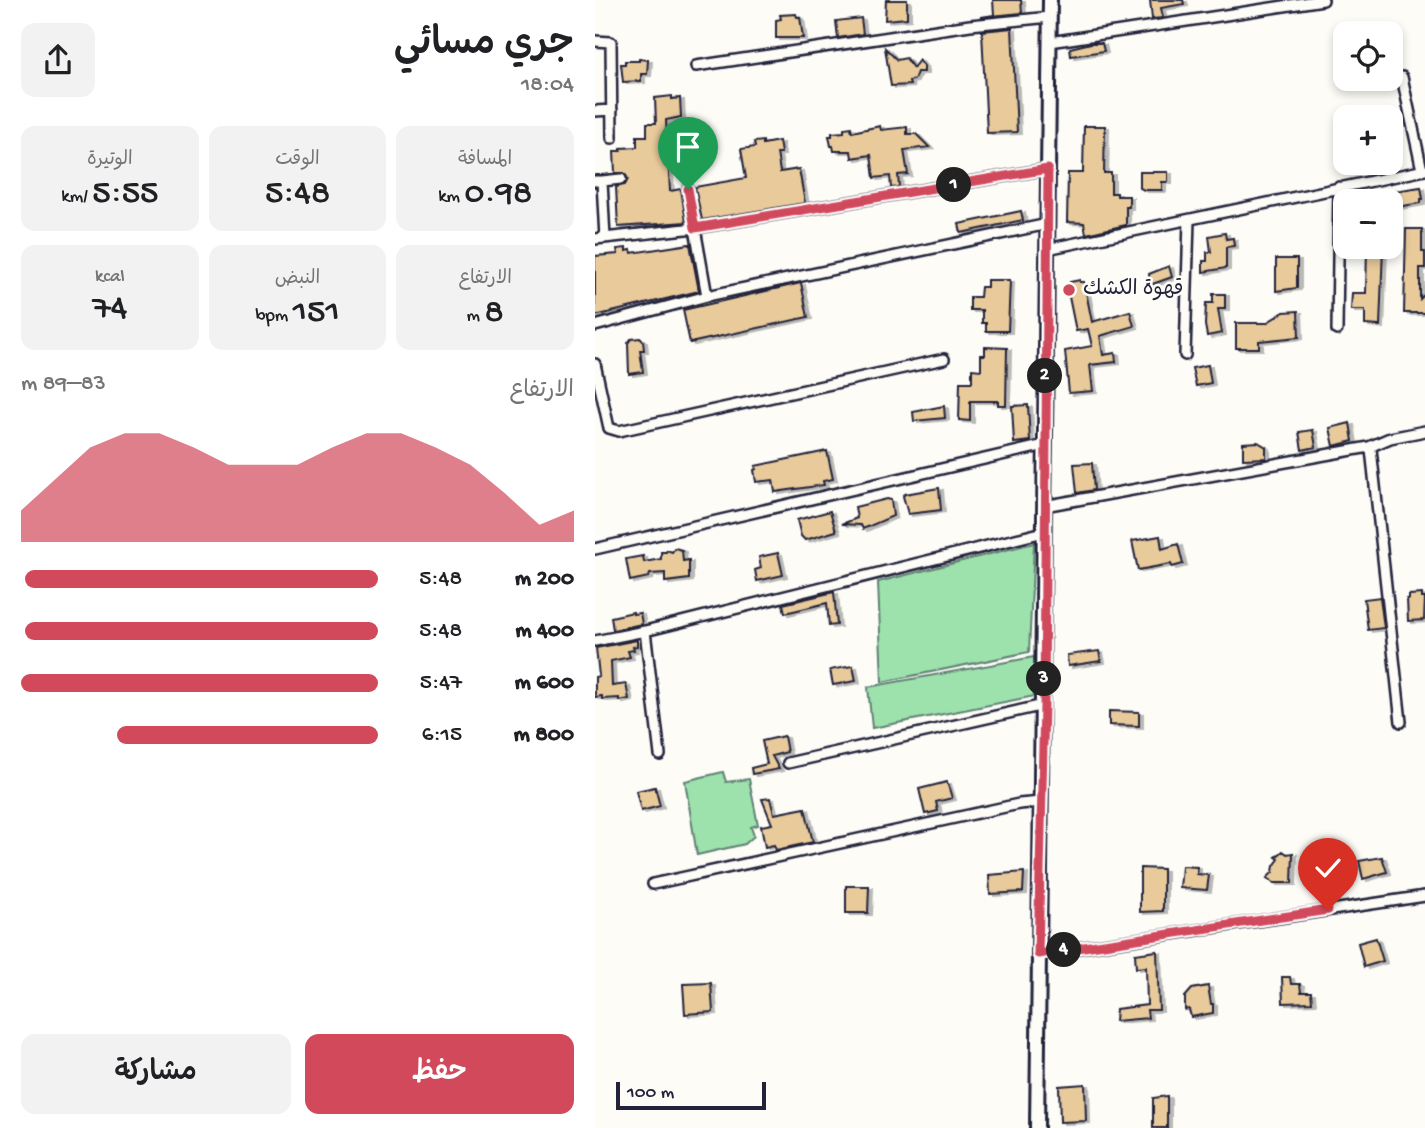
<!DOCTYPE html>
<html lang="ar">
<meta charset="utf-8">
<style>
:root{--surface:#fff;--page:#f2f2f2;--text:#202124;--muted:#757577;--accent:#d1495b}
body{margin:0;font-family:"Gochi Hand","Playpen Sans Arabic",sans-serif;background:var(--page);color:var(--text);direction:rtl;height:100vh;display:flex;flex-direction:column;font-size:26px;white-space:nowrap}
*{box-sizing:border-box;margin:0}
p{font-size:23px;color:var(--muted)}
.icon{flex:none;width:38px;height:38px;fill:none;stroke:currentColor;stroke-width:2;stroke-linecap:round;stroke-linejoin:round}
.map{position:relative;flex:1;overflow:hidden;direction:ltr}
.drawer{display:flex;flex-direction:column;background:var(--surface);width:595px}
.drawer>*{flex:none}
.fabs{position:absolute;left:738px;top:21px;display:grid;gap:14px}
.fabs a{display:grid;place-items:center;width:70px;height:70px;border-radius:14px;background:var(--surface);box-shadow:0 4px 10px #0003;font-size:35px}
.scale{position:absolute;left:21px;bottom:18px;width:150px;box-sizing:border-box;padding-left:7px;border:4px solid #22223b;border-top:0;font-size:19px;line-height:24px;white-space:nowrap;color:#22223b;-webkit-text-stroke:5px #fdfcf7;paint-order:stroke}
.pin{position:absolute;display:grid;place-items:center;width:60px;height:60px;color:#fff;margin:-72px -30px;border-radius:50% 50% 50% 0;rotate:-45deg;box-shadow:0 0 7px #0007}
.pin .icon{rotate:45deg}
.km{position:absolute;width:35px;height:35px;margin:-18px;border-radius:50%;background:#222;color:#fff;font-size:19px;line-height:35px;text-align:center}
.round{display:grid;place-items:center;flex:none;width:74px;height:74px;border-radius:14px;background:var(--page)}
.overview{display:flex;align-items:center;justify-content:space-between;height:119px;padding:0 21px}
h1{font-size:38px;font-weight:600;line-height:52px}
.metrics{display:grid;grid-template-columns:repeat(3,1fr);gap:10px;height:119px;padding:7px 21px}
.metrics div{display:grid;align-content:center;border-radius:14px;background:var(--page);text-align:center}
.metrics b{font-size:35px;font-weight:600}
.metrics small{font-size:19px;font-weight:400}
.metrics p{font-size:19px}
.chart{height:196px;padding:14px 21px}
.chart p{display:flex;justify-content:space-between}
.chart svg{width:100%;height:126px;margin-top:7px;fill:var(--accent);opacity:.7}
.primary-button{display:flex;gap:14px;margin-top:auto;padding:14px 21px}
.primary-button a{flex:1;height:80px;border-radius:14px;background:var(--accent);color:#fff;font-size:28px;font-weight:600;line-height:80px;text-align:center}
.primary-button a+a{background:var(--page);color:var(--text)}
ul{padding:0 21px;list-style:none;font-size:23px}
li{display:grid;grid-template-columns:112px 84px 1fr;align-items:center;height:52px}
li i{height:18px;border-radius:9px;background:var(--accent)}
main{display:flex;flex:1;min-height:0}
.map>svg:first-child{display:block}
.green{fill:#9de1ad;stroke:#608274;stroke-width:2}
.building{fill:#e8ca9b;stroke:#22223b;stroke-width:2;filter:url(#shadow)}
.lines{fill:none;stroke-linecap:round;stroke-linejoin:round}
.street-casing{stroke:#22223b;stroke-width:14}
.secondary-casing{stroke:#22223b;stroke-width:18}
.street{stroke:#fdfcf7;stroke-width:9}
.secondary{stroke:#fdfcf7;stroke-width:12}
.route-casing{stroke:#fff;stroke-width:14}
.route{stroke:#d1495b;stroke-width:9}
.poi-dot{fill:#d1495b;stroke:#fdfcf7;stroke-width:2.5}
.labels{text-anchor:middle;dominant-baseline:central;stroke-width:5;stroke-linejoin:round;paint-order:stroke}
.poi-label{font-size:21px;fill:#22223b;stroke:#fdfcf7;text-anchor:start}
</style>
<main>
<div class="map">
<svg width="830" height="1128" viewBox="0 0 830 1128">
<defs>
<filter id="shadow"><feDropShadow dx="4" dy="2" stdDeviation="0" flood-color="#0004"/></filter>
</defs>
<rect width="100%" height="100%" fill="#fdfcf7"/>
<filter id="ink" filterUnits="userSpaceOnUse"><feTurbulence type="fractalNoise" baseFrequency=".0143" numOctaves="2"/><feDisplacementMap in="SourceGraphic" scale="14" xChannelSelector="R" yChannelSelector="G"/><feConvolveMatrix kernelMatrix="1 2 1 2 8 2 1 2 1" color-interpolation-filters="sRGB"/></filter>
<g filter="url(#ink)">
<path class="green" d="M439 543 434 652 287 682 283 582Z
M439 657 440 696 277 728 273 687Z
M128 772 131 782 154 779 163 825 156 827 159 836 150 844 102 855 90 781Z"/>
<path class="building" d="M291 0H312V18L290 20Z
M398 0H426L427 13 386 17 399 15Z
M555 0H588L589 4 566 8 568 18 557 19Z
M201 14 202 17H205L208 38H181V20L186 19 185 15Z
M266 18 268 34 243 38 241 21Z
M417 28 422 132 392 133 387 31Z
M496 43H507L509 51 476 56 475 48Z
M290 48 302 60 311 58 318 68 324 60 329 66V72H322L319 80 314 81 315 85 296 86Z
M44 59 53 60 52 74H46V81L28 82 26 64H30V61H44Z
M77 96V99L85 98 86 117 71 120 75 191 86 189 91 222 23 227 21 187 30 185 33 179 29 173H20L19 151H26V148L42 147V136H52V123H61L60 98Z
M285 126 286 130 312 127V134H321L334 147 309 150 313 174 303 175 304 187 296 188 295 176 279 178 276 155 257 158 256 151H239L238 146H236L234 136H237V133L249 132V128L256 127 257 132Z
M489 126H510L509 173H516V193H522V196H534V207H531V225L491 234 489 223 472 222 473 173H488Z
M168 141V144L184 141 186 153H182L185 172 204 169 210 203 107 220 100 187 151 178 146 149 160 147 159 142Z
M545 172H573V182H567V190H549L545 188Z
M826 187 828 199H826V203L802 207 799 191Z
M426 211 428 220 366 233 364 224Z
M811 229H827V252H830V268H825V299L830 294V313H809Z
M630 233 631 239 638 238 639 246 631 247V268L608 272V261H612V252H616L614 236Z
M95 244 104 291 0 316V256L23 254 22 249 31 248V251L36 250 37 253Z
M772 247H788L785 326 770 325V310H756L757 293H771Z
M681 259H702V288L681 291Z
M574 266 577 277 555 285 554 274Z
M392 280H415L413 331H391V323H387V310H375V297H385L386 287H392Z
M485 280V282H489L497 322 535 311 539 326 505 336 508 355 520 353 521 362 495 365 498 391 474 393 470 351 497 346 493 329 481 331 473 292 477 291 475 282Z
M206 283 213 317 95 343 88 310Z
M618 294H630V309H623L627 333 612 336 610 325 611 303H618Z
M703 311 704 337 664 341V348H641V323H671L689 312Z
M45 338 48 341 49 350H45L48 372 34 374 33 343 36 339Z
M390 347 412 348 411 405H403V401H375V421L364 420 365 382H377V369L386 370V355H390Z
M613 365 616 383 601 386 597 368Z
M433 405 435 441 419 443 417 406Z
M349 406 350 418 319 421 318 412Z
M755 423 758 441 739 446 735 428Z
M718 430 721 447 707 450 704 432Z
M663 442 671 447V458L648 459V443Z
M232 451 238 479 228 481 229 485 180 492 178 480 161 482 159 470 161 469 160 466Z
M497 463 499 490 482 493 479 464Z
M344 488 346 510 313 514 308 496 310 494Z
M292 499 296 500 298 516 268 529 266 525 247 524 262 518 260 507Z
M235 511 241 531 210 540 206 536 202 520Z
M565 536 567 549 583 544 588 564 577 567 576 564 543 570 537 541Z
M80 548 87 550 88 561 94 560V579L70 582V573L55 574 54 577 35 581 31 559 48 556 49 562 66 559V552H71L72 550 77 552Z
M183 553 188 575 162 581 160 570 166 568 164 557Z
M239 592 242 625 234 626 232 603 190 613 188 604Z
M827 594V598H830L829 620 813 621 812 599H814V595Z
M785 597 789 628 773 630 769 599Z
M38 612V614L45 613 47 624 18 630 16 617Z
M42 640V646L38 647 39 650 33 651 35 657 16 661 17 686 31 684 34 699 24 701V698L7 699V696L0 697V677L4 676 1 648Z
M504 651 506 661 473 666 472 655Z
M258 666 261 681 238 685 235 670Z
M514 711 544 712V726L514 725Z
M189 736 192 752 177 756 184 769 157 774 156 768 172 764 167 741Z
M352 782 357 798 341 802 343 811 330 814 324 789Z
M60 787 65 806 46 811 41 791Z
M175 798 179 814 210 808 218 842 181 850 179 845 170 847 166 826 177 824 167 799Z
M688 851 692 854 698 853 697 883H679L672 878 678 872 679 866 684 859 681 857Z
M787 857 792 872 768 879 764 861Z
M587 866 602 867V874L614 875 612 890 585 888Z
M545 868 568 869V911L545 912Z
M429 872 428 892 395 894 394 875Z
M251 886H274L273 913H251Z
M781 938 788 961 769 967 763 943Z
M562 951 564 1010H552L553 1018 520 1021 521 1009 552 1005 551 967 541 968 540 954Z
M687 977H695L696 984H705L706 992H716L717 1002 688 1003Z
M116 983 118 1012 90 1014 88 984Z
M613 986 616 1004H618V1013L596 1017 594 1009 590 1010V997L597 989Z
M490 1084 491 1121 465 1122 464 1086Z
M572 1096V1128H558V1098Z"/>
<g class="lines">
<g class="street-casing">
<path id="street" d="M0 41 16 42 17 138
M455 42 728 0
M101 66 375 25 455 17
M807 77 827 170
M0 111 17 110
M0 181H7L10 238
M7 181 26 179
M93 189 112 296
M0 239 100 228 453 169
M452 249 830 170
M0 326 112 296 453 224
M742 330 744 187
M590 355 594 220
M0 364 14 428 24 431 349 359
M774 447 795 438 830 431
M449 506 774 447 776 449 806 722
M0 549 450 445
M50 631 65 755
M0 641 50 631 449 532
M193 763 449 705
M58 884 424 804 446 802
M443 954 830 896"/>
</g>
<g class="secondary-casing">
<path id="secondary" d="M442 1128 455 0"/>
</g>
<use href="#street" class="street"/>
<use href="#secondary" class="secondary"/>
</g>
</g>
<g class="lines" filter="url(#ink)">
<g class="route-casing">
<path id="route" d="M93 189 100 228 453 169 449 705 443 954 733 910"/>
</g>
<use href="#route" class="route"/>
</g>
<circle class="poi-dot" cx="474" cy="290" r="7"/>
<g class="labels">
<g class="poi-label">
<text x="488" y="290">قهوة الكشك</text>
</g>
</g>
</svg>
<div class="fabs">
<a><svg class="icon" aria-label="locate" viewBox="0 0 24 24"><circle cx="12" cy="12" r="6"/><path d="M12 2v4M12 18v4M2 12h4M18 12h4"/></svg></a>
<a>+</a>
<a>−</a>
</div>
<div class="scale">100 m</div>
<div class="pin" style="left:93px;top:189px;background:#1e9e55"><svg class="icon" aria-label="arrive" viewBox="0 0 24 24"><path d="M6 21V4h12l-3 4 3 4H6"/></svg></div>
<div class="pin" style="left:733px;top:910px;background:#d93025"><svg class="icon" aria-label="check" viewBox="0 0 24 24"><path d="M5 12l5 5 9-10"/></svg></div>
<b class="km" style="left:359px;top:185px">1</b>
<b class="km" style="left:450px;top:376px">2</b>
<b class="km" style="left:449px;top:679px">3</b>
<b class="km" style="left:469px;top:950px">4</b>
</div>
<section class="drawer">
<div class="overview"><div><h1>جري مسائي</h1><p>18:04</p></div><a class="round"><svg class="icon" aria-label="share" viewBox="0 0 24 24"><path d="M12 15V3M7 8l5-5 5 5M5 13v7h14v-7"/></svg></a></div>
<div class="metrics">
<div><p>المسافة</p><b>0.98<small> km</small></b></div>
<div><p>الوقت</p><b>5:48</b></div>
<div><p>الوتيرة</p><b>5:55<small> /km</small></b></div>
</div>
<div class="metrics">
<div><p>الارتفاع</p><b>8<small> m</small></b></div>
<div><p>النبض</p><b>151<small> bpm</small></b></div>
<div><p>kcal</p><b>74</b></div>
</div>
<div class="chart"><p><span>الارتفاع</span>83–89 m</p>
<svg viewBox="0 0 160 44" preserveAspectRatio="none"><path d="M0 44V33L10 22L20 11L30 6L40 6L50 11L60 17L70 17L80 17L90 11L100 6L110 6L120 11L130 17L140 27L150 38L160 33V44z"/></svg>
</div>
<ul>
<li><b>200 m</b>5:48<i style="width:99%"></i></li>
<li><b>400 m</b>5:48<i style="width:99%"></i></li>
<li><b>600 m</b>5:47<i style="width:100%"></i></li>
<li><b>800 m</b>6:15<i style="width:73%"></i></li>
</ul>
<div class="primary-button"><a>حفظ</a><a>مشاركة</a></div>
</section>
</main>
